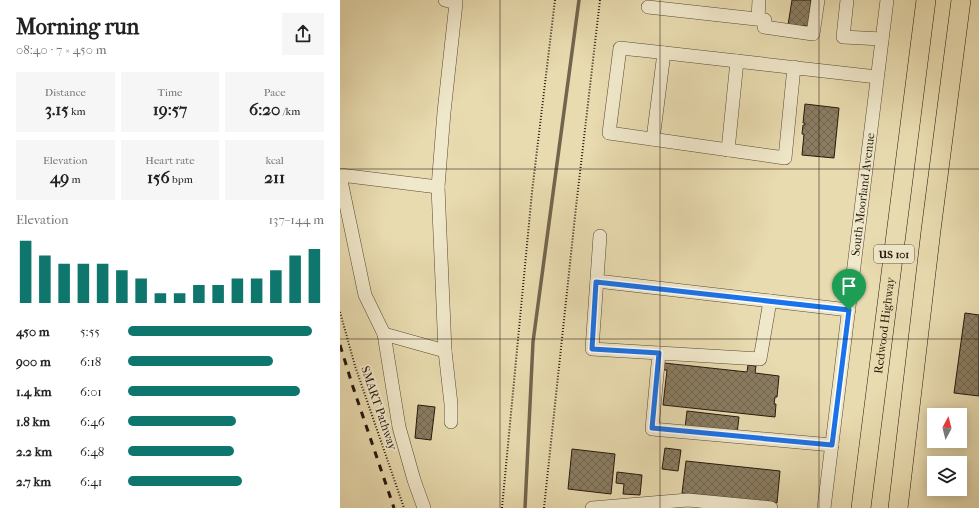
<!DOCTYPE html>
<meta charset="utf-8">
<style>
:root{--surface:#fff;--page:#f6f6f6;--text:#222;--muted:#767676;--accent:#0f766e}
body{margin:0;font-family:"IM FELL French Canon",serif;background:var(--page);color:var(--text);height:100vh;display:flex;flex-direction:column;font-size:15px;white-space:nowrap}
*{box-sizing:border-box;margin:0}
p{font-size:13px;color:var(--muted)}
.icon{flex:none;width:22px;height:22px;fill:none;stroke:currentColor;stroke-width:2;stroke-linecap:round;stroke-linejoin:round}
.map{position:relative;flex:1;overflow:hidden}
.details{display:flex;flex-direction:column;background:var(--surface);width:340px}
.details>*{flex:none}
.needle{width:26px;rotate:7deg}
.controls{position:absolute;left:587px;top:408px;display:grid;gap:8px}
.controls a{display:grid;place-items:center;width:40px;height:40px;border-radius:0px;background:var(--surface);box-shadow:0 2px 10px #0003;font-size:20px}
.pin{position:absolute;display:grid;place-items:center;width:34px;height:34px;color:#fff;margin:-41px -17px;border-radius:50% 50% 50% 0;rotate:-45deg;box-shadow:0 0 4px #0007}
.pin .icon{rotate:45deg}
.round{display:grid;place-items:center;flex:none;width:42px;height:42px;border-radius:0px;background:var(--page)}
.headline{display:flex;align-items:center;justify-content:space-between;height:68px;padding:0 16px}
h1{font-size:22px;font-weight:700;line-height:30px}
.stats{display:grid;grid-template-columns:repeat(3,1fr);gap:6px;height:68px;padding:4px 16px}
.stats div{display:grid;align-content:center;border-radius:0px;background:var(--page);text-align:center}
.stats b{font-size:17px;font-weight:700}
.stats small{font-size:11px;font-weight:400}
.stats p{font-size:11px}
.chart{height:112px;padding:8px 16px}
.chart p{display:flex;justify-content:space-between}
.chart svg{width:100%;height:72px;margin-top:4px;stroke:var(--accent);stroke-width:6}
ul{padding:0 16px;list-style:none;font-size:13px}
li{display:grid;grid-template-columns:64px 48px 1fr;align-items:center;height:30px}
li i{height:10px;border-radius:5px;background:var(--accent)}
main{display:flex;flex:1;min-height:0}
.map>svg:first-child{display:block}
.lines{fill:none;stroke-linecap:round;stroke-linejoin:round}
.stream{stroke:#72654e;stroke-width:3.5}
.building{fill:url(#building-cross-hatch);stroke:#25180e}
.minor-casing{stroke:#564936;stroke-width:14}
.highway-casing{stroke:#25180e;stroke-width:20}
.path{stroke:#25180e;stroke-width:2;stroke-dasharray:1 2;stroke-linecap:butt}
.minor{stroke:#f0e8cb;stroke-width:13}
.highway{stroke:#e8dbaf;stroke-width:19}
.rail{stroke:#25180e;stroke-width:3;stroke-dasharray:7 7;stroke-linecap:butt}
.route-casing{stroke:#fff;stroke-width:8}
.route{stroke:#1a73e8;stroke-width:5}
.grid{fill:none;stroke:#25180e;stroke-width:1;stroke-opacity:0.55}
.labels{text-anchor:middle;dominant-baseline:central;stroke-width:4;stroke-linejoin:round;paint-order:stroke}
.shield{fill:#f0e8cb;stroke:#625647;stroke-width:1}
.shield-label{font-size:11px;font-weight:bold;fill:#25180e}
.street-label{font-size:12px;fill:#25180e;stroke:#f0e8cb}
</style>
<main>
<section class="details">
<div class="headline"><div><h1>Morning run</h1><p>08:40 · 7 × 450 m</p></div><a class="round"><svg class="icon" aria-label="share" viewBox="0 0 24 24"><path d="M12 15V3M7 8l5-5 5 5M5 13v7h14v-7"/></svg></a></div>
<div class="stats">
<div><p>Distance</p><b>3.15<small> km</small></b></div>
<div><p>Time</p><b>19:57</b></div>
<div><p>Pace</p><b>6:20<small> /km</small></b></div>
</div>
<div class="stats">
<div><p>Elevation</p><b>49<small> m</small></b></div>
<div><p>Heart rate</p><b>156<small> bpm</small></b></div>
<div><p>kcal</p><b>211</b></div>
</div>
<div class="chart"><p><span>Elevation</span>137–144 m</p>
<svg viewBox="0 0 160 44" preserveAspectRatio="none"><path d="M5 44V6M15 44V15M25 44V20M35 44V20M45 44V20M55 44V24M65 44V29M75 44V38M85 44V38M95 44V33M105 44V33M115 44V29M125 44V29M135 44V24M145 44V15M155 44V11"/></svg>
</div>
<ul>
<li><b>450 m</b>5:55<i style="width:94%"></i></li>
<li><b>900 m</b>6:18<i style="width:74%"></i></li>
<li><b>1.4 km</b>6:01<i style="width:88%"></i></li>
<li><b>1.8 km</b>6:46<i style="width:55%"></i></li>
<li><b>2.2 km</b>6:48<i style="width:54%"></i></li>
<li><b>2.7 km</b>6:41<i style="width:58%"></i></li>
</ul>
</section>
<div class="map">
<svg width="639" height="508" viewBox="0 0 639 508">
<defs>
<pattern id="building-cross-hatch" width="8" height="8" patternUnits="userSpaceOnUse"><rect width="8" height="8" fill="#8a7d62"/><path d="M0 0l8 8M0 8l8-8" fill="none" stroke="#71654f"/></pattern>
</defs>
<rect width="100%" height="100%" fill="#e8dbaf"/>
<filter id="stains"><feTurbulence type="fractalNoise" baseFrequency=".005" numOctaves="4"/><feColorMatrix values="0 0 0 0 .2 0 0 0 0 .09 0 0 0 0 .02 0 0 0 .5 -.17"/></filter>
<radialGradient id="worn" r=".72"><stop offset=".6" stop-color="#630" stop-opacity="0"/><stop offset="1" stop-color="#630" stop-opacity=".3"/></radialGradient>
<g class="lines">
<path class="stream" d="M185 508 193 342 239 0"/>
</g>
<path class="building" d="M452 0H471L468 26 448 25Z
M465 104 499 108 494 158 462 155 464 134H462L463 125H465V123H463Z
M625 313 639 315V396L614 393Z
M324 363 407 372 408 365 416 366 415 373 439 376 437 397H435L434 404H436L435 417 323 405 327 370H323Z
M78 405 95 407 91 440 75 438Z
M347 411 399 417 397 434 345 428Z
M325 448 341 450 338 471 322 469Z
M232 449 275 454 271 494 228 489Z
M346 461 440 471 437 503 342 493Z
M277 472 302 475 300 495 283 494 284 484 276 483Z"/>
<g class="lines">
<g class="minor-casing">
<g id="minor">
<path d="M105 0 116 3 104 112 98 187 105 351 111 404V422"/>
<path d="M507 0 503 37 542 39"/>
<path d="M308 7 425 20 424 27 473 34 478 0"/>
<path d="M418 19 419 0"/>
<path d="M454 67 445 158 269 133 280 48C366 57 452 67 537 77"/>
<path d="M313 139 324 53"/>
<path d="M388 150 397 61"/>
<path d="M0 175 98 187"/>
<path d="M0 176 25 295 44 334 59 427 74 480 84 508"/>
<path d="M260 236 252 349 319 353 312 429 492 445"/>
<path d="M257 281 509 310"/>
<path d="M44 334 105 351"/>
<path d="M319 353 420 359 430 301"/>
<path d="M252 508 348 500 431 508"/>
<path id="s1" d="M484 508 547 0"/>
</g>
</g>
<g class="highway-casing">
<g id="highway">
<path id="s2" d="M521 508 586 0"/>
<path d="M558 508 591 230 621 0"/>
</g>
</g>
<path class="path" d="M0 312 15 366 64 508
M162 508 192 192 215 0
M204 508 236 207 260 0"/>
<use href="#minor" class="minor"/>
<use href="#highway" class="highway"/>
<path class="rail" d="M0 345 13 387 54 508"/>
</g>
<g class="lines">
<g class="route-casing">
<path id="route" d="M256 282 509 310 492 445 312 428 319 353 252 349Z"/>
</g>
<use href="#route" class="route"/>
</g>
<path class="grid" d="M160 0V508M320 0V508M479 0V508M0 169H639M0 339H639"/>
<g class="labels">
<rect class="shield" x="534" y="245" width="40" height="18" rx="3"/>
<g class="shield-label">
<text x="554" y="254">US 101</text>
</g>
<g class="street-label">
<text stroke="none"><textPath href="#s1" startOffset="316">South Moorland Avenue</textPath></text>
<text stroke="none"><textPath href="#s2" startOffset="184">Redwood Highway</textPath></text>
<text transform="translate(39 408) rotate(71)">SMART Pathway</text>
</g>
</g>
<rect width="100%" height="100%" filter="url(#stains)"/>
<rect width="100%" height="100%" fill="url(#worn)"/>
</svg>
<div class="controls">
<a><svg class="needle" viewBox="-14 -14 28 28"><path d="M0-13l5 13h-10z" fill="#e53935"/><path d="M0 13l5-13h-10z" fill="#767676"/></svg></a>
<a><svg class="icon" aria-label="layers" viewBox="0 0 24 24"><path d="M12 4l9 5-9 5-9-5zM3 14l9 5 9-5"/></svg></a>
</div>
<div class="pin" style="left:509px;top:310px;background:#1e9e55"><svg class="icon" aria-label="arrive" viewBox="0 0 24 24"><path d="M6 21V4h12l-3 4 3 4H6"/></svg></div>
</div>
</main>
